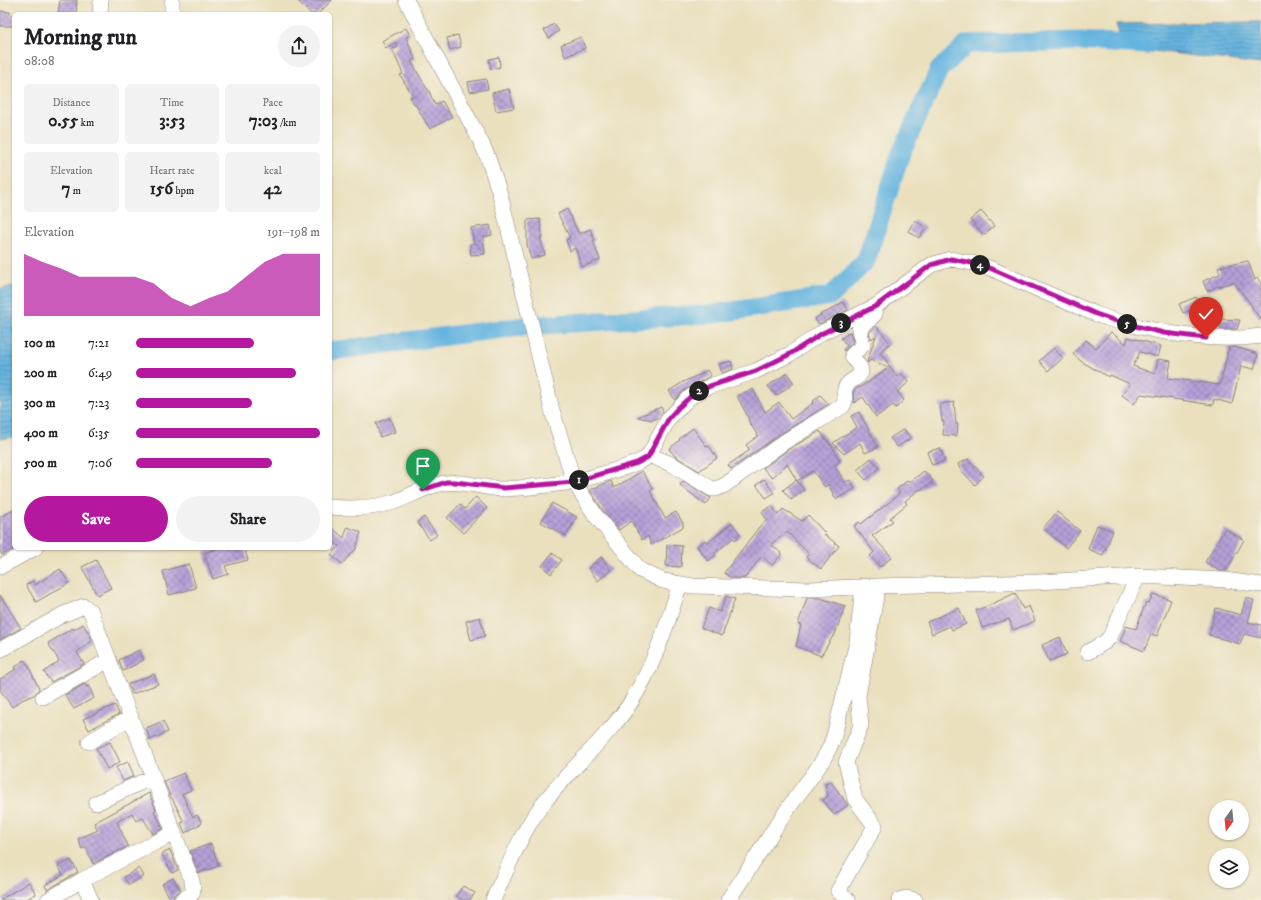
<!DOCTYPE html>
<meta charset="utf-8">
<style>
:root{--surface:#fff;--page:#f2f2f2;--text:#202124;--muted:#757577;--accent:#b5179e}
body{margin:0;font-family:"IM FELL DW Pica",serif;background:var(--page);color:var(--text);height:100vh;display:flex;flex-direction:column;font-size:15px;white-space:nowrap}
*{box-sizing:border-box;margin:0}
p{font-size:13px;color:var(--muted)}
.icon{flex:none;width:22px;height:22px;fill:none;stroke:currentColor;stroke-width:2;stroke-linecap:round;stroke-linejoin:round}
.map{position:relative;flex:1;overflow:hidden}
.panel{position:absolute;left:12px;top:12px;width:320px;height:538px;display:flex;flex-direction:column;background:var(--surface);border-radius:6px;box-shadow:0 1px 3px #0004}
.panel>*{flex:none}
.needle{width:26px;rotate:195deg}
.fabs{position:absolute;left:1209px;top:800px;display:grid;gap:8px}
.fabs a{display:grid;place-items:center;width:40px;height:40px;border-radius:50%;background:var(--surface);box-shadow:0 1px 3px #0004;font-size:20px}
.pin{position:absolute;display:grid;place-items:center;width:34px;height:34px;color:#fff;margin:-41px -17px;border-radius:50% 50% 50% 0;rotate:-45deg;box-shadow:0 0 4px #0007}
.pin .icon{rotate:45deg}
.km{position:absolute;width:20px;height:20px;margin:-10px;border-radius:50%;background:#222;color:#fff;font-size:11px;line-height:20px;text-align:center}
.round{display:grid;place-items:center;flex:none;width:42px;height:42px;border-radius:21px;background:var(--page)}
.summary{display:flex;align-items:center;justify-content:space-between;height:68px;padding:0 12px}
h1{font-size:22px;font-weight:800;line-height:30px}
.stats{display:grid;grid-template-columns:repeat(3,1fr);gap:6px;height:68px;padding:4px 12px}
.stats div{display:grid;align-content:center;border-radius:6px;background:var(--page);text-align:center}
.stats b{font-size:17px;font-weight:800}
.stats small{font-size:11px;font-weight:400}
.stats p{font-size:11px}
.chart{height:112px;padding:8px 12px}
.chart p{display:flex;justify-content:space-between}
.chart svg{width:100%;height:72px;margin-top:4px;fill:var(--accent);opacity:.7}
.action{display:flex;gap:8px;margin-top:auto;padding:8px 12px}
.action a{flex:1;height:46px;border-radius:24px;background:var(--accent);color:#fff;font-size:16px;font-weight:800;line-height:46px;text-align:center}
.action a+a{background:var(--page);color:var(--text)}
ul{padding:0 12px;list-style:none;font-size:13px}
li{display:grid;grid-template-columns:64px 48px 1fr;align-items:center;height:30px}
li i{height:10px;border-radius:5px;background:var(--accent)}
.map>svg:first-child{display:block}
.water{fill:url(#water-rules);stroke:#446b8d}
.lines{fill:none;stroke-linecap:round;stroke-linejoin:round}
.river{stroke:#65b4df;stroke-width:19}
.building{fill:url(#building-cross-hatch)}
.minor-casing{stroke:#86817c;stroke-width:16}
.minor{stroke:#fff;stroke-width:15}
.route-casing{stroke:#fff;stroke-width:8}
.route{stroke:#b5179e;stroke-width:5}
</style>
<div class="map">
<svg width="1261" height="900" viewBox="0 0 1261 900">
<defs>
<pattern id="water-rules" width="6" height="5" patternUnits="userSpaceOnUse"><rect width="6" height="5" fill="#65b4df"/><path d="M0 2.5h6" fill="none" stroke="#5392b6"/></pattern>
<pattern id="building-cross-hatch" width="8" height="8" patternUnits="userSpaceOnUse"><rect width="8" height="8" fill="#b6a0d8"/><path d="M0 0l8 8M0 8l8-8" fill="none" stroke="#9482b0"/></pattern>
</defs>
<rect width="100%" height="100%" fill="#f7f3e8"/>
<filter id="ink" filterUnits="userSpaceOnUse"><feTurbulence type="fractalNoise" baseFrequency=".025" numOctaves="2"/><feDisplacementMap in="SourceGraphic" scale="8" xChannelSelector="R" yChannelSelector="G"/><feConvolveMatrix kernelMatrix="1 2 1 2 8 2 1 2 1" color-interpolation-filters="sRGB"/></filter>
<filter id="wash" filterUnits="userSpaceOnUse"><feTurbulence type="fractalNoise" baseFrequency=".012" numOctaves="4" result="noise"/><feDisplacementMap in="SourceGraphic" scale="16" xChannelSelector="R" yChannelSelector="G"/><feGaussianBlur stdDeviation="0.9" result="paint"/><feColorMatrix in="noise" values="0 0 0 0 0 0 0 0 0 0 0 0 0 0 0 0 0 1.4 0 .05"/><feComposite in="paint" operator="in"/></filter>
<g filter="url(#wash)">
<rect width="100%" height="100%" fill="#eae0be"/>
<path class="water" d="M1261 22V64L1123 47 1116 24Z
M14 286V437L0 439V289Z"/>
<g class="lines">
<path class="river" d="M330 351 525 326 713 314 831 296 866 261 901 153 939 70 967 44 1079 41 1147 45"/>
</g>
<g id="blocks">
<path class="building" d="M60 0H77L76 14H58Z
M297 0H332L318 14H311Z
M0 11 10 12V15H14V26H0Z
M554 24 559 31 549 38 544 30Z
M406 28 410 35 406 37 415 59 411 61 427 89H428L435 105 442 101 452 117 430 129 415 104H414L410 97 413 96 400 75 403 74 392 49 398 47 396 42 386 48 382 41Z
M458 35 461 47 450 50 447 38Z
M581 37 585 48 565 57 561 45Z
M499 57 500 67 491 69 489 59Z
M486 79 488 89 470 92 468 82Z
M509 89 514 108 496 111 492 93Z
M567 209 579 234 590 229 595 240 593 241 600 260 582 267 575 248 570 251 566 240 570 238 558 214Z
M981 211 994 226 984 235 970 220Z
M540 219 542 238H540L545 255 531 259 527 244V220Z
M915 220 926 228 919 238 908 231Z
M490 225 492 235 483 237 485 254 471 255 470 244 474 243 471 228Z
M1248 261 1255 280 1257 278 1261 283V320L1251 306H1252L1234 282 1215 287V288L1207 291 1203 281 1220 274 1218 267Z
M1196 297 1207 319 1195 323 1190 310 1183 313 1179 304Z
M843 302 848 310 819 324 815 319 824 312 825 313Z
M1221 319 1240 320 1237 329H1220Z
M876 326 890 343 880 352 897 377 901 373 909 382 897 392 904 400 896 408 893 405 876 417 863 397 854 403 853 392 856 389 859 387 860 388 866 383V384L889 367 870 360 868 363 867 362 876 336 871 339 869 333Z
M850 332 853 342 844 351 843 350 847 346 841 338Z
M1111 332 1126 344 1128 337 1161 346 1158 357 1140 352 1133 366 1155 374 1158 359 1171 361 1168 378 1220 385 1229 347H1235L1258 354 1254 369 1241 366 1232 404 1214 399 1213 405 1141 394 1134 404 1122 395 1130 384 1110 375 1109 377 1082 362 1073 354 1086 340 1096 348Z
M1054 348 1063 358 1048 371 1039 361Z
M731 361 733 369 722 373 719 364Z
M707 370 711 376 686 389 675 400 669 391 683 382 698 375V376Z
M787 373 794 383 776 396 768 386Z
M753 389 765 412 779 402 791 419 813 403 812 402 820 395 829 404 779 435 731 469 728 465 750 450 746 445 758 436 748 420 749 419 737 396Z
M954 402 956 424H958L957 436 943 435 944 421H942L940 404Z
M661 407 663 411 659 417 653 420 637 417Z
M859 412 878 447 865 453 860 443 844 454 833 443 857 427 851 416Z
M390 418 395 432 380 437 376 423Z
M693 428 707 447 709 446 717 458 699 471 675 456 669 449 680 440 679 439Z
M904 429 911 438 897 447 890 438Z
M820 431 830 445 831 444 840 461 834 466 845 482 850 480 855 489 836 499 828 484 825 487 813 471 797 481 787 464 772 478 763 468 789 449Z
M940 448 945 461 932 465 927 452Z
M871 458 879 468 866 480 857 470Z
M968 459 984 476 975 485 960 469 958 464Z
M642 471 653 489 650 491 665 518 676 512 683 523V527L651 545 648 536 642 540 631 521 619 530 603 511 590 490 611 481 614 488Z
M924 471 933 481 921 490 920 489 905 501 907 504 890 518 893 521 872 536 892 557 880 567 870 556 874 552 854 526 859 522 861 524 887 504 900 493 897 489 908 480 910 482Z
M764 479 774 493 766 498 756 485Z
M796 480 804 490 791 500 783 490Z
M683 481 711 498 706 505 680 485Z
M476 497 487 508 463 533 447 518 460 504 465 509Z
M552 503 577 517 566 536 541 522Z
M772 506 778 515 783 509 802 521 808 515 825 533 824 534 839 546 821 569 806 557 809 554 787 532 771 544 782 554 772 565 762 556 745 578H731L724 573 759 527 767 520 762 512Z
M14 510V549L2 555 0 552V517Z
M1057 512 1080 531 1066 548 1043 528Z
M424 517 437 535 430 540 417 522Z
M732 523 741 535 735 540 733 538 715 553 716 555 708 561 697 546 705 540 707 543Z
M1097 525 1113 531 1103 555 1088 549Z
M330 526 344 538 347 527 361 532 356 549 342 564 331 555 339 546 330 539Z
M1225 529 1244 540 1226 571H1220L1205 562Z
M667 545 682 546 681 567 666 566Z
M219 548H244L248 560 225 566 228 574 213 579 204 553Z
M552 553 562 560 551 574 542 566Z
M601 557 611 570 598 581 588 568Z
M96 560 111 588 97 595 82 567Z
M189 564 196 588 169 595 163 571Z
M60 569 69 583 36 602 26 585 33 581 35 585Z
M1015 593 1023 609 1029 606 1035 621 1013 630 1009 619 982 628 976 610 988 606Z
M1153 594 1171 600 1157 636 1151 634 1144 651 1120 641 1126 626 1136 629 1146 602 1149 603Z
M0 595 21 628 0 640Z
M726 596 735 599 722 636 701 628 709 608 720 612Z
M807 598H820L845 606 834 637 833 636 821 656 796 646 801 625 798 624Z
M1246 598 1254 600 1248 622 1261 625V638L1244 634 1240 644 1209 635 1216 608 1241 615Z
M959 608 966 624 952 630 950 626 932 634 927 622Z
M480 617 485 636 471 640 466 621Z
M83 624 90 635 92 641 77 652 84 664 51 682 44 672 59 661 48 643 73 628 74 630Z
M1060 637 1067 654 1049 661 1042 645Z
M139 650 144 660 123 671 119 660Z
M24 660 28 665 39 689 34 695 22 700 12 707 0 690V679L16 669 14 668Z
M154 674 158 684 132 694 128 684Z
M85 684 87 687 89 686 94 698 74 709 65 695Z
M115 705 119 714 89 730 83 719Z
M163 721 168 732 150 740 146 728Z
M110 742 120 762 107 769 96 748Z
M128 762 134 776 123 781 116 767Z
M184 773 191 790 182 794 193 817 197 815 202 823 185 833 181 823 184 822 172 798H171L164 781Z
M831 782 848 805 834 815 823 800 828 796 825 784Z
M149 793 156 810 154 811 163 829 153 834 143 818 136 821 132 813 117 822 128 846 93 864 86 847 82 849 78 839 98 830 94 823Z
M211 844 219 866 198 873 190 851Z
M170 850 178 870 172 873 162 854Z
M71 860 78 872 47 890 45 885 63 875 58 866Z
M139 868 144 876 129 885 124 877Z
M173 878 181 890 174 895 173 900H171L162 884Z
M29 882 36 894 25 900H0Z
M463 886 475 893 470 900H462L456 896Z"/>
</g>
</g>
<g filter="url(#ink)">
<use href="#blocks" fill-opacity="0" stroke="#86817c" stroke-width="1"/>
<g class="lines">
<g class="minor-casing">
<path id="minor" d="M172 0V14
M406 0 482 144 488 158 500 194 552 410 574 482C589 477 641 466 649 455L669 418 690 397 710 386 756 371 790 354 821 333 876 306 931 265 951 259 977 264 992 269C1026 284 1061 300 1096 314 1110 320 1125 323 1140 327 1179 336 1220 342 1261 336
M100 14 101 0
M649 455 673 465 712 489H716L725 485 784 442 843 406C848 398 841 391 847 385 850 380 860 378 861 372 862 366 853 361 852 355L863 345 859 330 875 314 876 306
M330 507C352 509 372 509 394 502 411 496 427 485 445 483 465 480 484 489 503 489 527 488 550 485 574 482L596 516 640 570 663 581 693 586 810 589 878 586 1039 582 1138 576 1225 580 1261 585
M0 567 35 548
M0 650 62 615 84 606 91 612 192 881 193 889 192 894 182 900
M1088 652 1105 642 1110 637 1138 576
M43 697 109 660
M89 742 131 717
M96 803 153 777
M82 880 91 900
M48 900 82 880 174 833
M493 900C508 868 520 834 542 805 569 769 606 740 631 702 654 666 667 624 680 584
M728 900C751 867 771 832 794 800 809 779 826 761 834 736L857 642 863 586
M848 900 838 891 875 826 855 799 846 762 861 725 858 696 878 586
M899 900 906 898 915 900"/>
</g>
<use href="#minor" class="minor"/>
</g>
</g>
<g class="lines" filter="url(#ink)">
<g class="route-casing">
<path id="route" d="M423 490 446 482H455L504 488 574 482 637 463 648 457 669 418 678 408 690 397 700 391 710 386 756 371 790 354 821 334 876 306 931 265 951 259 977 264 992 269 1096 314 1119 322 1164 333 1206 338"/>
</g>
<use href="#route" class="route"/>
</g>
</svg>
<div class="fabs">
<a><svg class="needle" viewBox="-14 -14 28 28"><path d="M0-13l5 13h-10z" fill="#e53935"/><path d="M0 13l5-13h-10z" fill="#757577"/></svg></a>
<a><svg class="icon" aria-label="layers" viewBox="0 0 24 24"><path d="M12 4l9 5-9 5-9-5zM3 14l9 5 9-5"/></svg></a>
</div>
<div class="pin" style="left:423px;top:490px;background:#1e9e55"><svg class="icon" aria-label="arrive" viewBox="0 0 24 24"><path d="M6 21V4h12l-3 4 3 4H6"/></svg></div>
<div class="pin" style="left:1206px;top:338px;background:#d93025"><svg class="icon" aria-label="check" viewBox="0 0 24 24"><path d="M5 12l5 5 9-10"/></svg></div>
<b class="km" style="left:579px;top:480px">1</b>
<b class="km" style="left:699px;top:391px">2</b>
<b class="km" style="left:841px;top:323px">3</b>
<b class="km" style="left:980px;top:265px">4</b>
<b class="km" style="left:1127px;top:324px">5</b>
<section class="panel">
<div class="summary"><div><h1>Morning run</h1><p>08:08</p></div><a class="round"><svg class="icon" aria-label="share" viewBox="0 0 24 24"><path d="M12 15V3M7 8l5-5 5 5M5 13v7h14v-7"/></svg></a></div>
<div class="stats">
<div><p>Distance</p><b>0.55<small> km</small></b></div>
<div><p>Time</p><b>3:53</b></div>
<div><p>Pace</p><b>7:03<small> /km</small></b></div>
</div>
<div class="stats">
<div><p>Elevation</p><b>7<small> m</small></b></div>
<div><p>Heart rate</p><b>156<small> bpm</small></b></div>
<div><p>kcal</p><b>42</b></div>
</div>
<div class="chart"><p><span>Elevation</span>191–198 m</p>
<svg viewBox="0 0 160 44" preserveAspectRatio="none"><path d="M0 44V6L10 11L20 15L30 20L40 20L50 20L60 20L70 24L80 33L90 38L100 33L110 29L120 20L130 11L140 6L150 6L160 6V44z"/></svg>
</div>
<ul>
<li><b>100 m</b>7:21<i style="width:64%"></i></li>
<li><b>200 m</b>6:49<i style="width:87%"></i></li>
<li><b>300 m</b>7:23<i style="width:63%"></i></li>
<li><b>400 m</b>6:35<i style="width:100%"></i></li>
<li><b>500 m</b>7:06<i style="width:74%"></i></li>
</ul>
<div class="action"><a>Save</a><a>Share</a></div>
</section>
</div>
